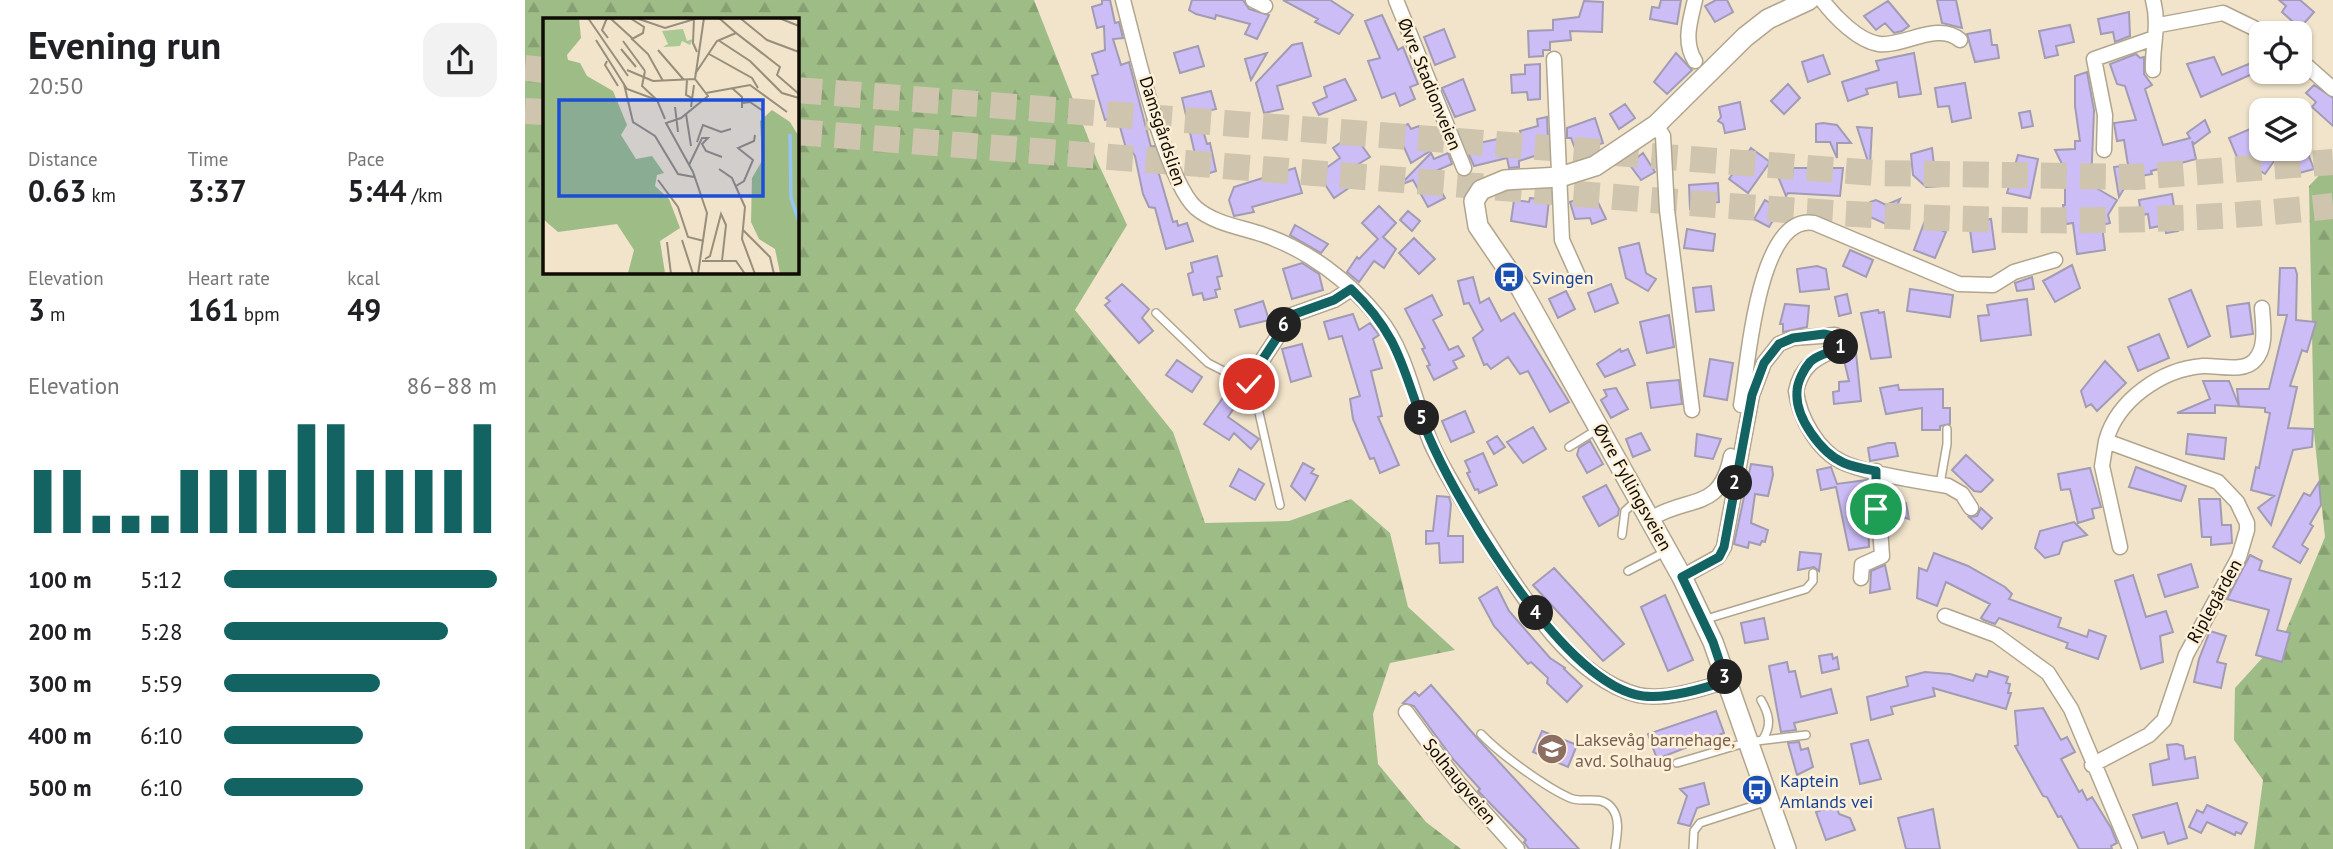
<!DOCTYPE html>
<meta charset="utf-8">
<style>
:root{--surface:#fff;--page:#f2f2f2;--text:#202124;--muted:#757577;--accent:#126362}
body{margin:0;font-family:"PT Sans",sans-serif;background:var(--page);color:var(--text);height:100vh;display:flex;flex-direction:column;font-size:26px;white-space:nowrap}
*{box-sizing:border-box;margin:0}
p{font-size:23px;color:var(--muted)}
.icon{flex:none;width:38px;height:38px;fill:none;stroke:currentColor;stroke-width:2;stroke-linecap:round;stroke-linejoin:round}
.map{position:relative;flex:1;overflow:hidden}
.drawer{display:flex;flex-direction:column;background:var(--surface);width:525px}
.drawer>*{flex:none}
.buttons{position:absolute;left:1724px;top:21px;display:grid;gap:14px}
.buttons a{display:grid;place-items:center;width:63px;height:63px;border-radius:14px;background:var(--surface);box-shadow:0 2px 5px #0004;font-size:35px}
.pin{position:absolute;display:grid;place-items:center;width:60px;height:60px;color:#fff;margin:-30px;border:4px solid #fff;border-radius:50%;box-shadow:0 2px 7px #0007}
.km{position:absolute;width:35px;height:35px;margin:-18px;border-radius:50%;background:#222;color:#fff;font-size:19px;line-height:35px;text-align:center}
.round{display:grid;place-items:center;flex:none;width:74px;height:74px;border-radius:21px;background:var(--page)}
.head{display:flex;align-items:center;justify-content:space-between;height:119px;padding:0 28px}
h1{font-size:38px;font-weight:700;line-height:52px}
.metrics{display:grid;grid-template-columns:repeat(3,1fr);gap:10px;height:119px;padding:7px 28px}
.metrics div{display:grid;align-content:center}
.metrics b{font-size:30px;font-weight:700}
.metrics small{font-size:19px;font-weight:400}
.metrics p{font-size:19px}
.chart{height:196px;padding:14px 28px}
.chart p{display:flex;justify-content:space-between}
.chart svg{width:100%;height:126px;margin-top:7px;stroke:var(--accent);stroke-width:6}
ul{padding:0 28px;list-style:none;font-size:23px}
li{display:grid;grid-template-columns:112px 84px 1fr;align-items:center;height:52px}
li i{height:18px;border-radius:9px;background:var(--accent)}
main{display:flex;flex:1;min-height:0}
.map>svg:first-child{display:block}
.forest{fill:url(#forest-firs);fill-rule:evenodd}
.building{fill:#ccbdf7;stroke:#a19bb3;stroke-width:2}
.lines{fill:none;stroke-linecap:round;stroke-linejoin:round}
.highway-tunnel{stroke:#cfc4ad;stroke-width:26;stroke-dasharray:26 13;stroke-linecap:butt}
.lane-casing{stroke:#b1a58d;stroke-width:10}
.street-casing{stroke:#b1a58d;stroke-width:17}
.secondary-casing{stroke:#b1a58d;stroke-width:22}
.lane{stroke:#fff;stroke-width:7}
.street{stroke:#fff;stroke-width:14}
.secondary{stroke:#fff;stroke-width:19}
.route-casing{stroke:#fff;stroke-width:14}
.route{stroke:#126362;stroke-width:9}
.labels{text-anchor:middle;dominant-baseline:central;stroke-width:5;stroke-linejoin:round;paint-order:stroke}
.street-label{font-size:18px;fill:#100c04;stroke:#fef1d8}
.transit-label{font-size:18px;fill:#164399;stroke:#fef1d8;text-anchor:start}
.education-label{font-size:18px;fill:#785e54;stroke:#fef1d8;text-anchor:start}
.inset-river{fill:none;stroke:#96c4f2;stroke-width:3.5}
.inset-road{fill:none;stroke:#978e7b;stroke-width:2}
.view{fill:#1d4ed8;fill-opacity:0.15;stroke:#1d4ed8;stroke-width:3.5}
.inset-edge{fill:none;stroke:#100c04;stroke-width:3.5}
</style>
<main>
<section class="drawer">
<div class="head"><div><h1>Evening run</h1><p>20:50</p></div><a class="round"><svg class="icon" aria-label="share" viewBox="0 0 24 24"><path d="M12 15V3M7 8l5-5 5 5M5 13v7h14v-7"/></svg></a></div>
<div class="metrics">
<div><p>Distance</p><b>0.63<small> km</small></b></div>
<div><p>Time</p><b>3:37</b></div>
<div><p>Pace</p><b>5:44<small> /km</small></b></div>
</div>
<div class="metrics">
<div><p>Elevation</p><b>3<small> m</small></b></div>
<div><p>Heart rate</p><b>161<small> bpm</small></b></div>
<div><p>kcal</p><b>49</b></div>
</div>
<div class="chart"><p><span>Elevation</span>86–88 m</p>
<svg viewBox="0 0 160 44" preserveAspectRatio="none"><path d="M5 44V22M15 44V22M25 44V38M35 44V38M45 44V38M55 44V22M65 44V22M75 44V22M85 44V22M95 44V6M105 44V6M115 44V22M125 44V22M135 44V22M145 44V22M155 44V6"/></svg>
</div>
<ul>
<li><b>100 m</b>5:12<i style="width:100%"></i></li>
<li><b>200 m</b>5:28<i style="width:82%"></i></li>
<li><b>300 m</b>5:59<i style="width:57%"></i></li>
<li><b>400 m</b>6:10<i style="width:51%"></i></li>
<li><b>500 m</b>6:10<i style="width:51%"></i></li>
</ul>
</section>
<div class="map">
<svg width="1808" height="849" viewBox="0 0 1808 849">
<defs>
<pattern id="forest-firs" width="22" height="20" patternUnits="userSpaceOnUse" patternTransform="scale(1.75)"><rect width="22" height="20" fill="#9ebc86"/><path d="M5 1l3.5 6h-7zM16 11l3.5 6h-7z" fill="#87a072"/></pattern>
</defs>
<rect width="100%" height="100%" fill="#f1e4cb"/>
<path class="forest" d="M0 0H509L573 163 602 225 550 310 648 432 680 523 764 521 826 499 865 533 883 607 930 650 865 663 848 714 853 764 901 822 936 849H0ZM19 19H271V271H19Z
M1808 161V849H1729L1738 780 1709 740 1710 688 1760 633 1800 537 1789 433 1784 186Z"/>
<path class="building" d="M577 0H585L590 23 594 22 598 38 588 39 596 65 604 62 626 147 629 146 632 156 629 157 648 222 652 221 653 226 662 223 668 241 641 249 630 208 624 207 618 194 610 156 607 151 602 152 592 116 580 120 567 76 573 74 567 54 580 50 579 26 572 28 567 7 577 4Z
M667 0H718L724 9 744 15 732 39 720 34 725 24 691 15 690 19 671 14 664 10Z
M758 0H805L828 15 814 34 790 22 793 19Z
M1136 0H1156L1152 24 1125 19 1127 7 1134 8Z
M1191 0H1202L1208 12 1190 22 1180 6Z
M1412 0H1431L1437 28 1417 23Z
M1754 0H1775L1789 12 1775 28 1757 12 1761 6Z
M1059 1 1078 2 1077 32 1045 31 1046 40 1025 42V50H1018V56L1004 57 1003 31 1028 30V20L1054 17Z
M1363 1 1384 26 1377 31 1369 33 1360 23 1351 30 1339 16Z
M1604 12 1605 36 1590 42 1588 32 1576 34 1573 19Z
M857 15 873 50 878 47 893 84 885 87 890 99 875 106 870 93 857 98 843 61 855 58 840 21Z
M1545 25 1549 42 1531 46 1533 55 1520 58 1514 31Z
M919 29 930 57 910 65 899 37Z
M1465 30 1467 45H1472L1474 58 1450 62 1442 34Z
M777 43 786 76 752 86 758 109 739 113 731 83 767 45Z
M673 46 679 66 655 73 649 53Z
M742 53 726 80 720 59Z
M1151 53 1167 70 1142 94 1129 82Z
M1389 53 1396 94 1374 97 1372 82 1341 89 1343 94 1323 101 1317 82 1354 70 1351 61Z
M1611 54 1615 58 1619 57V74L1627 85 1620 89 1638 145 1665 138 1662 133 1680 120 1685 132 1669 144 1667 141 1671 159 1626 171 1627 174 1610 177 1609 172 1594 197 1589 167 1603 165 1599 140 1592 141 1589 123 1611 120 1600 86 1592 84 1585 64Z
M1298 55 1305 74 1283 82 1277 62Z
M1689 57 1697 75 1736 59V70L1676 97 1662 64Z
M1015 64V99L1003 100 1002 92 987 93 986 75 1000 74V65Z
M1562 72 1569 110 1566 185 1592 200 1583 215 1585 223 1577 225 1580 250 1552 254 1548 223 1541 224 1538 205H1540V170L1530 150 1550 149V141H1555L1550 106V76Z
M820 79 831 100 794 115 788 103 802 97 799 87Z
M938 79 950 110 930 117 917 88Z
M1440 83 1446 118 1427 122 1424 106 1413 107 1410 88Z
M1263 84 1275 98 1259 114 1246 101Z
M1789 85 1808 98V126L1787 107 1791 102 1781 93Z
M686 91 691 109 673 113 682 144 685 143 691 171 675 176 657 98Z
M1215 102 1220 129 1200 133 1198 124 1193 121 1196 117 1194 107Z
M1100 104 1110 118 1094 129 1085 114Z
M1505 111 1508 126 1497 128 1494 113Z
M1022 117 1023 139H1015L1019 153 994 161V167L984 168 982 158 949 166 940 146 996 134 995 131 1013 126 1012 119Z
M1070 118 1078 143 1051 151 1046 138H1042V128Z
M1298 123 1312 125 1326 143H1312V158L1305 142H1291V124Z
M883 124 886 129 894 126 905 151 886 163 871 129Z
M1332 127 1347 128 1345 165H1344Z
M1725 129 1733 149H1781L1789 169 1763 176 1754 154 1740 174 1719 160 1714 162 1704 138Z
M825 136H830L845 157 832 165 840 177 809 198 793 174 815 158 808 148Z
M1226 148 1245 162 1223 193 1204 179Z
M1407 148 1409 165 1416 164 1417 186 1401 187 1388 175 1386 154Z
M906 153 909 159 923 153 927 164 906 173 920 198 903 207 888 180 875 185Z
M1118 153 1130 172 1116 180 1104 164Z
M1493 155 1513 159 1505 198 1482 193Z
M1248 164 1267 178 1268 168H1318L1315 196 1263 193 1261 196Z
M770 168 777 193 727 207 729 212 709 216 704 200 709 187Z
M1193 183 1194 202 1182 203 1183 208 1165 209 1164 185Z
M1069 194 1081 219 1067 224 1065 218 1050 219 1045 202Z
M1647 194 1653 231 1641 233 1640 225 1625 228 1623 214 1616 215 1614 200Z
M1005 198 1024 200 1021 227 986 221 989 200 1004 202Z
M1375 199 1363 225 1343 216 1341 211 1345 202 1351 200 1361 205Z
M1240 200 1255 209 1244 227 1229 219Z
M854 206 871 223 858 237 871 249 859 268 849 261 834 282 822 272 832 257 834 259 853 239 837 223Z
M883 211 895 221 887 231 875 220Z
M1466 219 1470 249 1448 252 1444 222Z
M1399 223 1421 232 1410 258 1389 250Z
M770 225 803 244 796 253 765 235Z
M1162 229 1190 234 1188 251 1159 248Z
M889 238 910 259 894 274 874 253Z
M1114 243 1121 273 1131 279 1123 291 1101 278 1094 248Z
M1325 250 1348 260 1341 277 1318 266Z
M692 256 697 276 692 277 695 289 690 290 692 297 679 300 677 293 668 295 663 274 668 272 666 263Z
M777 263 794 274 798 290 767 299 758 269Z
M1547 265 1555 288 1530 302 1518 281Z
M1292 266 1301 269 1304 289 1275 292 1272 269Z
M1755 268H1770L1772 274 1771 320 1791 322 1782 352 1777 350 1765 386 1772 387 1763 428 1788 429 1787 447 1768 450 1746 525 1733 508 1749 496 1726 490 1731 467 1734 468 1745 413 1740 412V408L1690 405V413H1652L1685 399 1678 381H1704L1714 406 1712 389H1744L1762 315H1753Z
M948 277 955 303 964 298 976 321 989 313 1044 402 1025 412 1003 371 995 374 983 357 966 369 962 364 959 365 948 338 958 330 944 303 939 304 933 281Z
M1507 277 1509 289 1492 291 1490 283Z
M597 284 624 309 617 318 628 331 614 343 580 305 585 301 581 298Z
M1086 284 1093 303 1070 312 1063 293Z
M1186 286 1189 310 1171 312 1168 288Z
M1385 289 1428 295 1425 317 1382 311Z
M1666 290 1685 336 1663 347 1644 299Z
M1041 291 1050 309 1033 318 1024 299Z
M1322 294 1326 313 1314 316 1310 297Z
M907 295 917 315 908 320 924 350 933 346 939 356 928 361 932 368 909 380 902 366 905 365 897 349 900 348 880 309Z
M1502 299 1506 335 1456 341 1453 316 1464 315 1462 305Z
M738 301 744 320 715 327 710 310Z
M1724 303 1728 334 1706 337 1702 306Z
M1260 304 1284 306 1282 327 1258 332V324H1255Z
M1353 310 1354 313 1359 312 1366 357 1346 359 1336 313Z
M828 314 834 330 845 323 854 335 848 339 857 368 846 371 857 416 853 417 874 465 855 473 849 458 845 459 828 419 825 399 835 396 817 336 804 339 799 322Z
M1144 315 1149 347 1122 353 1115 322Z
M1634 334 1644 358 1613 371 1603 347Z
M777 344 786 376 766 382 757 349Z
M1095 349 1096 352 1103 349 1110 365 1080 377 1072 364Z
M1331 353 1336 401 1309 404 1308 392 1314 391V382L1324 381 1318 356Z
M1185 359 1208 363 1202 400 1179 396Z
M652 360 677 377 667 392 641 375Z
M1580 361 1601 383 1572 411 1566 404 1561 407 1556 391Z
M1154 380 1157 404 1126 408 1122 383Z
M1373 385 1374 390 1418 389V408H1425V424L1415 426V430H1397V408L1361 414 1355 388Z
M705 388 717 396 703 417 734 439 726 449 709 433 704 440 679 424Z
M1091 388 1103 409 1086 418 1076 400 1082 396 1079 390Z
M940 411 949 432 926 442 917 421Z
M1008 427 1021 449 998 463 982 442Z
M1116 433 1125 450 1108 457 1101 439Z
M1172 434 1196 439 1188 459 1170 456Z
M1663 434 1701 438 1699 459 1661 454Z
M972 436 980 447 969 454 962 442Z
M1065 441 1078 464 1062 473 1052 455 1054 448Z
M1363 443H1370L1373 456 1345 461 1343 448Z
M958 453 972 485 954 493 953 489 950 490 942 473 945 472 940 461Z
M1441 455 1468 480 1456 492 1449 491 1427 470Z
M778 463 789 469 786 473 793 476 780 500 766 486Z
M1226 464 1247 467 1248 475 1243 496 1230 494 1226 523 1243 530 1240 542 1237 541 1235 545 1224 542 1223 548 1209 544Z
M1306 467 1312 484 1342 480 1344 547 1324 550 1311 487 1296 490 1292 470Z
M1611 467 1661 486 1656 501 1604 487Z
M1565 468 1576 507 1567 509 1569 518 1553 523 1545 489 1536 490 1533 474Z
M714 469 739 484 730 500 705 486Z
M1794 482 1796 505 1785 524 1788 526 1777 545 1783 549 1775 563 1748 547 1779 493 1785 496Z
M1081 485 1094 509 1093 515 1074 526 1058 497Z
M912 496 924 497 926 504 923 536H938V562L915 563 914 543 901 544V531H908Z
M1674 499H1695L1697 525H1706L1707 543 1686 545V537H1677Z
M1371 500 1381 503 1384 519 1368 514Z
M1456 508 1467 518 1457 529 1444 517 1452 516Z
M1549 522 1562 535 1538 542 1534 554 1520 558 1510 548 1515 531Z
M1275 552 1296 554 1294 571 1289 567 1273 570Z
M1409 553 1443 566 1480 587 1487 594 1484 599 1536 618 1533 627 1562 637 1564 630 1581 636 1573 659 1541 648 1543 643 1474 618 1470 624 1459 620 1456 618 1465 604 1421 582 1412 606 1392 598 1394 568 1402 571Z
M1725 555 1737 561 1734 570 1766 579 1752 630 1765 633 1757 662 1731 655 1744 610 1702 599Z
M1666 564 1673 587 1640 597 1633 575Z
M1360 565 1365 589 1345 593 1346 571Z
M1029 568 1099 644 1078 661 1008 585Z
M1608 575 1621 617 1641 611 1648 632 1635 636 1638 662 1616 669 1590 581Z
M972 587 984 611 1025 658 1040 668 1039 669 1057 686 1042 702 1022 683 1023 678 1006 662 1003 664 969 626 954 598Z
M1140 595 1168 660 1143 671 1116 607Z
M1239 618 1243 639 1220 643 1216 623Z
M1685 631 1701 636 1692 662 1701 664 1696 688 1669 682 1674 659Z
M1307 654 1308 659 1312 657 1314 669 1297 673 1294 656Z
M1262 662 1264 672 1270 671 1276 697 1306 689 1312 713 1269 723 1271 730 1256 732 1244 666Z
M1464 671 1483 677 1481 683 1485 684 1483 693H1486L1481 709 1408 688 1410 696 1366 707 1368 714 1346 720 1342 697 1383 686 1381 677 1400 672 1425 674 1448 681 1451 674 1462 677Z
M906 685 952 738 1054 849H1004L999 842 1001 840 953 791 955 789 928 759 889 706 878 703 890 692 894 696Z
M1518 708 1536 740 1542 737 1550 752 1536 759 1554 792 1557 790 1562 800 1567 797 1586 828 1592 843 1586 846 1587 849H1554L1536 816 1533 817 1522 797 1518 796 1490 746 1493 745 1490 711Z
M1191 711 1199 733 1132 759 1123 734Z
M1017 731 1052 745 1043 767 1008 752Z
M1343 740 1356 779 1335 784 1326 744Z
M1274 742 1276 750 1283 748 1288 767 1272 775 1263 743Z
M1652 744 1658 746 1660 759 1670 757 1673 778 1628 785 1625 764 1644 759 1642 745Z
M1179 783 1184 804 1172 808 1165 826 1153 823 1162 796 1155 789Z
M1652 803 1662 838 1643 844 1639 832 1617 838 1608 815Z
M1311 805 1314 814 1325 818 1330 830 1301 840 1291 812Z
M1682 805 1722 823 1716 834 1711 832 1710 835 1682 822 1676 833 1664 827 1672 810 1678 813Z
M1408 809 1415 849H1381L1373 818Z"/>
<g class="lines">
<path class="highway-tunnel" d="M0 68 19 70
M271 90 1349 173 1611 177 1808 162
M0 111 19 112
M271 132C523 152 775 172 1028 192 1287 213 1548 236 1808 206"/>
<g class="lane-casing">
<path id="lane" d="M631 313 683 363 724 384 732 404 755 505
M1044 447 1073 429
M1415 484 1422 444V429
M1097 535 1100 511 1112 500
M1103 571 1140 552
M1178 620 1281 589 1288 581V573
M1236 700C1244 714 1247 725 1238 739
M956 734C975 754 1020 787 1045 798 1058 804 1074 794 1086 807 1096 818 1092 836 1090 849
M1152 763 1223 742 1281 735
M1168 849 1169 831 1175 823 1243 801"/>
</g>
<g class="street-casing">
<path id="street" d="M598 0C610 45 640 180 671 208 690 224 716 227 739 235 783 250 824 281 853 317 882 352 889 402 906 443 919 472 937 499 953 526 990 584 1041 676 1113 695 1139 701 1177 689 1201 681
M728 0 740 6
M871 0 939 168
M1170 0C1165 21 1158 42 1170 61
M1297 0C1309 16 1333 41 1354 44 1378 47 1413 21 1435 40
M1628 0C1635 26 1627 44 1628 70
M1634 25 1698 13 1739 33
M1029 59 1037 240 1054 278
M1774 59 1808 89
M1131 125 1138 136 1142 210 1167 410
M1579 150 1580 115 1569 59 1629 38
M722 383 767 315 809 300 826 289
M1216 405C1223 367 1232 213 1289 223L1434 284 1468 285 1489 272 1530 260
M1581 441 1577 466 1595 547
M1127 518C1165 495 1195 512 1206 456
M1157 577 1193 557 1199 547 1227 395 1239 363 1254 344 1268 338 1310 335 1321 339C1316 356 1280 349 1271 391 1274 417 1293 451 1317 462 1339 473 1397 482 1423 486L1437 494 1446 508
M1336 578 1337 565 1357 556 1351 471
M1420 616 1471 635 1523 673 1546 709 1605 849
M881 712 934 784 992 849
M1567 765 1624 735 1639 720 1661 655 1714 557 1722 530V523L1712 502 1693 482 1581 441C1592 400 1637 369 1678 366 1693 365 1719 373 1730 360 1742 347 1738 325 1737 308"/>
</g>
<g class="secondary-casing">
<path id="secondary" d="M1261 849 1188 642 1157 577 996 289 953 226 949 201 956 190 980 180 1035 177 1070 166 1131 125 1220 37 1243 19 1284 0"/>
</g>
<use href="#lane" class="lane"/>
<use href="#street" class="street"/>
<use href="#secondary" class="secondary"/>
</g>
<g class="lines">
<g class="route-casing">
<path id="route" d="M724 384 722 383 767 315 809 300 826 289C882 342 878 382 908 446 938 512 1042 687 1118 696 1144 699 1177 689 1201 681L1188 642 1157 577 1194 557 1199 547 1227 395 1239 363 1254 344 1268 338 1299 334 1321 339C1317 353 1295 351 1285 362 1279 369 1272 382 1272 392 1270 417 1296 453 1319 463 1328 467 1340 469 1351 471V509"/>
</g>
<use href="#route" class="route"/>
</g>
<defs>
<g id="bus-disc" transform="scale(1.575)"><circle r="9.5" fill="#1a4fb4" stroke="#fef1d8"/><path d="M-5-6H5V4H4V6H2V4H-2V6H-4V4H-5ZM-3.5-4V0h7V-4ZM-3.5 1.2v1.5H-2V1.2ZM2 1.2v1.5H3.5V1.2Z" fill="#fff"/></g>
<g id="school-disc" transform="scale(1.575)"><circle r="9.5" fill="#8d6e63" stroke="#fef1d8"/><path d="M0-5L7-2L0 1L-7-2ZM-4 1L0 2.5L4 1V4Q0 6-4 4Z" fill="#fff"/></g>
</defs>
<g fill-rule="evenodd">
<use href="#bus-disc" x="984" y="277"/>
<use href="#school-disc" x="1027" y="749"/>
<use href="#bus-disc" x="1232" y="790"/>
</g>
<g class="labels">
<g class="street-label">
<text transform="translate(905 84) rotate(68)">Øvre Stadionveien</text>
<text transform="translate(638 131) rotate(72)">Damsgårdslien</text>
<text transform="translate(1108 487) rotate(61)">Øvre Fyllingsveien</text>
<text transform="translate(1689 601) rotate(-61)">Riplegården</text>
<text transform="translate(935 781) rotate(51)">Solhaugveien</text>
</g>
<g class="transit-label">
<text x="1007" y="277">Svingen</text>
<text x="1255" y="780">Kaptein<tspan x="1255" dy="21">Amlands vei</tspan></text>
</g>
<g class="education-label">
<text x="1050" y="739">Laksevåg barnehage,<tspan x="1050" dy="21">avd. Solhaug</tspan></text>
</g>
</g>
<g transform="translate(18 18)">
<rect width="256" height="256" fill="#f1e4cb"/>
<path d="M0 0H36L38 20 24 37 25 42 37 45 44 58 70 73 84 107 78 117 93 141 109 138 121 155 114 157 112 168 126 181 137 210 117 223 122 255H85L91 232 74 206 15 214 0 201ZM229 92 247 104 255 117V255H237L232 231 216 221 208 204 209 160 219 143 217 103Z" fill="#9ebc86"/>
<path d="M140 11 144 23 150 21 147 27 139 23 137 28 120 29 125 26 119 13Z" fill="#aac893"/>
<path class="inset-river" d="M247 116 248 180 256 204"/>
<path class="inset-road" d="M45 0 85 58M64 0 59 12 65 20M67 0 89 20M87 0 101 9 100 15 89 21 105 36 120 63M93 0 122 10 155 0M151 0 150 25 154 34M176 0 193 15M197 0 224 22 256 34M236 0 256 8M53 22 84 71 114 82 122 101M175 22 207 43 239 75 256 80M80 23 102 53M78 31 93 49M115 32 141 62M166 36 209 60 215 70M64 43 62 47 75 68M84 52 110 63 152 61M102 53 99 68 114 82M152 56 174 23 193 15 237 49 234 57 256 76M144 62 143 77 149 80M81 66 90 104 112 118 135 156 151 159M189 70 199 79V90M163 75 207 67 244 94M200 85 207 84 220 93M132 89 135 114M148 89 151 67M143 96 148 128M154 124 160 107 178 114 188 111M146 147 159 120H165L159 126 163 133 179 139M176 151 189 160 202 189 199 221 212 256M115 162 135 189 145 219 161 223M193 168 201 163 210 142 195 130 211 123 212 117M200 212 227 239 231 256M139 222 150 256M124 224 128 256M162 241 167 238 178 196 183 207 179 243M159 243H193L202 256M155 256 164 195 150 154 123 105 138 100 165 78 152 61 161 0"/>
<path class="view" d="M16 82H220V178H16Z"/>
<rect width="256" height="256" class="inset-edge"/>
</g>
</svg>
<div class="buttons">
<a><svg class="icon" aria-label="locate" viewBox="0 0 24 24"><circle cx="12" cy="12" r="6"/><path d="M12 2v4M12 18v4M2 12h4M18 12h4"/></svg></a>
<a><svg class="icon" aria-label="layers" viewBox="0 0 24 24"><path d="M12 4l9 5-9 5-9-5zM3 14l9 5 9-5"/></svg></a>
</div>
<div class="pin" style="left:1351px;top:509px;background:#1e9e55"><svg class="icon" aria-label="arrive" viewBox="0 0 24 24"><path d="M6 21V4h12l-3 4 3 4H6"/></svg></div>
<div class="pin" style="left:724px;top:384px;background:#d93025"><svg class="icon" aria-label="check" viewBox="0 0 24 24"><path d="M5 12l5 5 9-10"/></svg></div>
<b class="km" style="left:1316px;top:347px">1</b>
<b class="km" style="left:1210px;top:483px">2</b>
<b class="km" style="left:1200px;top:677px">3</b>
<b class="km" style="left:1011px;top:613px">4</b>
<b class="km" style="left:897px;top:418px">5</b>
<b class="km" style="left:759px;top:325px">6</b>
</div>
</main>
